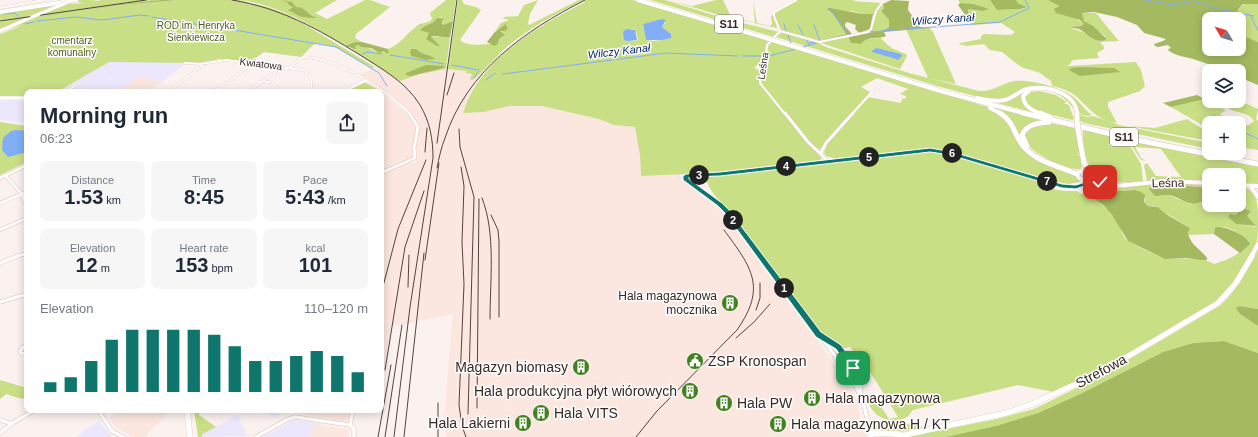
<!DOCTYPE html>
<meta charset="utf-8">
<style>
:root{--surface:#fff;--page:#f6f6f7;--text:#1f2937;--muted:#747a83;--accent:#0f766e}
body{margin:0;font-family:Helvetica,sans-serif;background:var(--page);color:var(--text);height:100vh;display:flex;flex-direction:column;font-size:15px;white-space:nowrap}
*{box-sizing:border-box;margin:0}
p{font-size:13px;color:var(--muted)}
.icon{flex:none;width:22px;height:22px;fill:none;stroke:currentColor;stroke-width:2;stroke-linecap:round;stroke-linejoin:round}
.map{position:relative;flex:1;overflow:hidden}
.sheet{position:absolute;left:24px;top:89px;width:360px;height:324px;display:flex;flex-direction:column;background:var(--surface);border-radius:8px;box-shadow:0 2px 10px #0003}
.sheet>*{flex:none}
.needle{width:26px;rotate:308deg}
.fabs{position:absolute;left:1202px;top:12px;display:grid;gap:8px}
.fabs a{display:grid;place-items:center;width:44px;height:44px;border-radius:8px;background:var(--surface);box-shadow:0 2px 10px #0003;font-size:20px}
.pin{position:absolute;display:grid;place-items:center;width:34px;height:34px;color:#fff;margin:-17px;border-radius:8px;box-shadow:0 2px 6px #0006}
.km{position:absolute;width:20px;height:20px;margin:-10px;border-radius:50%;background:#222;color:#fff;font-size:11px;line-height:20px;text-align:center}
.round{display:grid;place-items:center;flex:none;width:42px;height:42px;border-radius:8px;background:var(--page)}
.summary{display:flex;align-items:center;justify-content:space-between;height:68px;padding:0 16px}
h1{font-size:22px;font-weight:800;line-height:30px}
.figures{display:grid;grid-template-columns:repeat(3,1fr);gap:6px;height:68px;padding:4px 16px}
.figures div{display:grid;align-content:center;border-radius:8px;background:var(--page);text-align:center}
.figures b{font-size:20px;font-weight:800}
.figures small{font-size:11px;font-weight:400}
.figures p{font-size:11px}
.chart{height:112px;padding:8px 16px}
.chart p{display:flex;justify-content:space-between}
.chart svg{width:100%;height:72px;margin-top:4px;stroke:var(--accent);stroke-width:6}
.map>svg:first-child{display:block}
.commercial{fill:#ece7fd}
.built{fill:#fbe7e0}
.green{fill:#c9df85;fill-rule:evenodd}
.forest{fill:#a5ba60}
.water{fill:#82aef8}
.lines{fill:none;stroke-linecap:round;stroke-linejoin:round}
.stream{stroke:#82aef8;stroke-width:1}
.street-far2-casing{stroke:#e4bdaf;stroke-width:2.5}
.street-far1-casing{stroke:#e4bdaf;stroke-width:4}
.street-casing{stroke:#e4bdaf;stroke-width:4.5}
.secondary-far2-casing{stroke:#e4bdaf;stroke-width:4}
.secondary-far1-casing{stroke:#e4bdaf;stroke-width:5}
.secondary-casing{stroke:#e4bdaf;stroke-width:6}
.highway-far1-casing{stroke:#e4bdaf;stroke-width:4.5}
.highway-casing{stroke:#e4bdaf;stroke-width:6}
.street-far2{stroke:#fff;stroke-width:2}
.street-far1{stroke:#fff;stroke-width:3}
.street{stroke:#fff;stroke-width:3.5}
.secondary-far2{stroke:#fff;stroke-width:3.5}
.secondary-far1{stroke:#fff;stroke-width:4}
.secondary{stroke:#fff;stroke-width:5.5}
.highway-far1{stroke:#fff;stroke-width:4}
.highway{stroke:#fff;stroke-width:5}
.rail{stroke:#52443f;stroke-width:1}
.secondary-bridge-casing{stroke:#e4bdaf;stroke-width:4;stroke-linecap:butt}
.highway-bridge-far1-casing{stroke:#e4bdaf;stroke-width:4.5;stroke-linecap:butt}
.highway-bridge-casing{stroke:#e4bdaf;stroke-width:6;stroke-linecap:butt}
.secondary-bridge{stroke:#fff;stroke-width:3.5}
.highway-bridge-far1{stroke:#fff;stroke-width:4}
.highway-bridge{stroke:#fff;stroke-width:5}
.route{fill:#0f766e;stroke:#fff}
.labels{text-anchor:middle;dominant-baseline:central;stroke-width:3;stroke-linejoin:round;paint-order:stroke}
.far-park-label{font-size:10px;fill:#4f5c1c;stroke:#fff}
.far-street-label{font-size:10px;fill:#372823;stroke:#fff}
.far-water-label{font-size:11px;font-style:italic;fill:#042968;stroke:#fff}
.shield{fill:#fff;stroke:#736865;stroke-width:1}
.shield-label{font-size:11px;font-weight:bold;fill:#372823}
.street-label{font-size:12px;fill:#372823;stroke:#fff}
.poi-label{font-size:12px;fill:#372823;stroke:#fff;text-anchor:end}
.near-poi-label{font-size:14px;fill:#372823;stroke:#fff;text-anchor:start}
.near-street-label{font-size:14px;fill:#372823;stroke:#fff}
</style>
<div class="map">
<svg width="1258" height="437" viewBox="0 0 1258 437">
<rect width="100%" height="100%" fill="#fbf2ef"/>
<path class="commercial" d="M109 62H172L186 63 162 82 140 76 121 89 117 88 112 92H57Z
M8 100 27 101V123L0 120V101Z
M264 410H305L302 414 285 411 274 418Z
M238 415 246 434 250 436 202 437V434Z
M99 421 112 437H77L86 429Z
M292 421 316 423 309 437H262Z"/>
<path class="built" d="M378 66 400 81 431 71 448 69 466 71 472 74 475 79 479 74H485L468 99 464 113 484 112 509 106H542L599 119 614 125 636 127 640 155 641 175H677L678 177 720 209 847 381 858 403 860 421 865 427 867 437H446L444 417 453 314 391 327 381 389V175L402 165 416 162 418 155 416 148 419 126 412 114 393 97 358 76Z
M140 76 162 82 147 92H108L117 88 121 89Z
M382 92 409 115 414 121 416 129 412 148 413 158 381 172Z
M120 410H172L144 437H133L116 428 109 418Z
M305 410H350L349 419 345 421 302 414Z
M316 423 326 426 348 429 349 437H309Z"/>
<path class="green" d="M81 0H97L91 2 101 0H161L122 4 60 15 120 5 178 0H337L315 13 327 19 365 0H370L390 7 356 34 355 38 362 42H355L345 46C311 26 277 3 237 0L268 7 289 15 375 67 372 68 335 47 315 43 301 57 264 52 250 62 220 59 198 63 109 62 57 92H27V97L23 96 0 97V34L26 24 0 32 67 4 84 3 72 1Z
M446 0H456L453 21 443 25 442 17H440L429 25H426L427 32 430 34 427 37 431 39 432 37C438 35 444 39 450 37L446 69 420 74 400 81 349 48 352 49 356 45C363 45 370 48 376 52L384 51 389 53 388 49C400 45 408 32 418 25 423 22 428 24 432 19L430 13Z
M458 0H462L464 4 476 7 481 10 460 40C469 48 487 43 498 44L499 39 504 36V34L499 32 503 31 507 24 494 33 501 23 507 21 508 19H503L504 17 518 16 524 5 538 0 530 14 528 23 529 25 579 0H584C557 13 531 27 508 46 499 53 479 77 472 80L470 79 472 74 466 73V71L448 69Z
M586 0H633L770 41 765 47 766 54 764 61H761L754 68 761 71 759 82 799 133 821 157V161L712 173 641 176 640 155 635 127 614 125 599 119 542 106H509L484 112 463 113C480 58 538 26 585 2L584 1ZM661 19 666 22 662 27 671 34V38L654 41 646 40 643 24ZM634 29 636 32 638 40 634 41 625 40 624 39V30Z
M650 0H665L726 19 779 32 774 37Z
M668 0 692 6 716 0H723L731 17 755 23 753 0 757 23 770 26 772 24 771 16 773 15 777 28 726 17Z
M798 0H856L852 1 881 3 874 15 863 14 852 11H828L833 14 846 34 831 38V39L818 41 811 38 781 30 775 16V13Z
M958 0H990L998 10 1019 9 1020 5 1017 1 1007 0H1048L1059 6 1055 8 1084 23 1083 26 1068 27 1106 40 1107 39 1105 36 1083 20 1082 13H1096L1119 41 1100 42 1104 47V49L1097 53 1099 58 1073 60 1068 66 1136 62 1141 70 1145 86 1140 91 1108 102V107L1117 123C1098 121 1090 109 1078 98 1071 91 1061 88 1052 86L1051 81 1040 73 1021 67 1002 52 990 50 984 44 966 46 959 44 960 43 981 39V36L984 34 1011 35 1015 32 1001 23 972 25 971 23 975 22 968 15V9L980 11 973 4 960 3Z
M883 4 884 8 881 11 889 20V27L882 31 868 32 871 30 877 11Z
M1244 4H1258V42L1239 34V19H1232L1237 16 1238 9Z
M59 5 0 30V22L14 19 0 21V13Z
M929 27 933 32 956 84 928 78 906 29Z
M782 32 813 40 826 47 909 73 979 91C992 92 1001 84 1014 81 1029 79 1060 87 1072 96 1080 101 1084 110 1092 115L1088 116 1078 114 1077 106 1062 93 1030 87 1004 99H986L937 86 776 37Z
M851 35 852 42 857 44 867 39 881 38C888 47 895 50 906 54L907 56 900 69 821 43Z
M772 41 988 107 1004 117 1022 148 1074 174 1078 179 1079 182 1068 184 1057 182 948 151 934 149 836 159 826 156 824 153 827 144 868 97 901 103 902 99 906 98V96L900 94 908 89 877 78 861 87 870 92 820 149H817L808 141 762 85C758 73 769 59 768 46Z
M364 82 382 92 381 93V92H354L349 89Z
M1040 89C1054 91 1072 96 1075 111 1066 95 1046 85 1026 91L1021 97 1024 104 1036 113 993 102 1008 100 1027 90Z
M1039 91 1056 95 1067 102 1063 103 1069 105 1074 119 1072 120 1037 111 1028 105 1024 96 1029 92Z
M1199 99H1204L1225 110V111L1220 114 1233 123H1209V129L1171 107Z
M1234 101H1240L1258 109 1256 119 1258 121V150L1239 147V125H1249L1254 121C1248 111 1235 114 1227 107L1228 104Z
M989 106 1050 121C1030 121 1007 130 1030 150 1037 157 1046 160 1055 164 1041 161 1027 151 1020 139 1018 134 1017 129 1014 125 1008 116 999 111 989 106Z
M1080 115 1087 117 1093 116 1119 125 1209 143V149L1084 123 1080 121Z
M1187 119 1209 133V141L1128 126 1155 128Z
M0 122 27 126V162L0 175Z
M1047 123 1073 127 1076 130 1080 154 1078 155 1081 157 1082 166 1080 169C1067 170 1034 155 1027 143 1024 138 1025 135 1025 130L1029 127Z
M1087 130 1258 165V184L1239 183V175H1209V182L1147 181 1144 165 1147 163 1156 176 1181 177 1161 149 1135 147 1141 158 1146 161 1141 160 1131 145 1130 146 1141 164 1143 181C1117 184 1091 185 1085 153 1084 145 1082 139 1083 131Z
M927 151 949 153 1044 182C1051 192 1066 191 1077 191L1081 194 1087 193V190L1102 188 1105 185 1161 183 1209 184V188L1180 185 1150 187 1161 196 1169 195 1190 204 1200 202 1217 207 1239 205V186C1258 188 1258 205 1258 222 1258 227 1258 235 1257 240 1250 260 1231 288 1216 302L1096 372 1054 392 1018 385 913 410C911 412 909 416 907 417 891 427 868 415 868 397H875L889 419 898 417 867 367H863L861 361 859 359 850 347 841 349 834 341 819 332 731 213C721 201 709 193 705 176ZM1135 190 1146 199 1144 202 1148 206H1154L1190 228 1188 235 1214 234 1215 228C1227 223 1239 234 1249 241 1238 256 1232 258 1214 264 1198 253 1176 263 1159 256 1153 254 1130 243 1126 239 1122 235 1121 228 1118 223 1110 211 1099 202 1088 193ZM1250 213 1246 216 1256 226 1255 227 1238 224 1232 214 1236 215Z
M1258 250V309L1240 306V314L1258 326V353L1224 341 1193 343 1163 352 1080 394 1038 413 997 426 945 437H906L997 419 1034 409 1101 376 1221 305C1237 290 1247 270 1258 250Z
M0 380 27 388V397L22 399 6 394 0 399Z
M194 410H199V415L216 427 202 434V437H198Z
M872 419C879 422 885 426 893 426 906 427 911 420 923 428 909 430 887 437 875 427Z"/>
<path class="forest" d="M161 0H178L120 5 58 15 122 4Z
M281 0 292 2 296 7 302 8 312 16 317 18C311 18 303 18 297 15 293 13 293 11 288 11L293 7 289 5 287 2Z
M891 0 909 1 908 10 920 27 928 28 884 32 886 36C877 40 868 35 861 44L851 43 849 38 851 35 882 31 889 27V20L881 11 884 8 883 4Z
M990 0H1016L1019 4 1027 7 1019 9 997 10Z
M1048 0H1258V4H1243L1238 9 1237 16 1232 19H1209V49H1239V34L1258 42V85L1239 77V71C1221 71 1215 66 1199 61 1189 57 1178 57 1169 51L1168 49 1171 48 1168 45 1158 47 1155 46 1154 44 1163 41 1166 39 1144 33 1137 25 1117 17 1094 12 1082 13 1084 21 1093 26 1107 39C1098 45 1088 35 1081 30 1077 28 1072 28 1068 27L1081 26 1084 24 1080 20 1056 13 1054 9 1059 6Z
M960 3 973 4 989 9 982 11 968 9V15L975 22 971 23 958 5Z
M829 8 863 14H873L870 29 859 33 855 29 856 25 847 22 845 24V26L852 34 831 39V38L846 34 833 14 827 9Z
M437 18H443L442 23 443 25 453 21 450 37C443 39 437 34 431 37L440 46H437L426 39 429 33 420 30 425 26 432 23Z
M507 23 506 26 508 28 505 31H500L505 35 499 39 498 44 494 46 487 42 494 33Z
M355 42H362L388 49 389 53H386L384 51 379 53 371 48 361 47 358 45 355 46 356 49H355L345 46Z
M411 49H416C422 55 430 54 435 59L426 60 411 56 410 52Z
M426 65 445 66 443 68 411 76 406 75V73Z
M1079 67 1114 68 1120 72 1080 76 1069 70 1071 68Z
M1197 95 1204 99 1171 107 1163 103Z
M1180 185 1209 188V204L1200 202C1188 208 1180 196 1168 195 1164 195 1160 196 1155 196L1149 189 1150 187Z
M1135 190 1141 192 1145 195 1144 202 1148 206 1157 207 1169 216 1190 228 1188 234C1193 248 1199 247 1207 258V260H1201L1187 258 1165 259 1128 241 1112 215 1103 205 1087 193Z
M1244 209 1251 211 1247 216 1256 226 1236 224 1228 217 1230 214 1236 215 1239 211Z
M1217 227C1226 226 1248 236 1250 244L1240 253 1214 234 1215 228Z
M1240 306 1258 309V326L1240 314 1236 308Z
M1224 341 1258 353V437H945L996 426 1038 413 1080 394 1163 352 1193 343Z"/>
<path class="water" d="M661 19 666 20 662 27 671 34V38L662 40H646L643 24Z
M626 29 635 30 637 40 628 41 624 40 623 32Z
M876 48 901 54 902 56 898 60C889 56 881 55 872 52V51Z
M16 130 27 131V152L8 157 2 150 3 138 11 131Z"/>
<g class="lines">
<path class="stream" d="M1145 0 1173 5 1194 1 1219 9 1254 16
M830 8 849 35
M3 14 15 13 18 16
M1251 16 1258 31
M152 17 220 28
M37 21 76 17 102 20 140 15 149 16
M25 24 34 22
M784 24 786 31
M798 25 803 35
M814 25 820 41 840 37
M222 28 336 47 379 73 387 86
M869 32 1000 22 1029 8 1025 0
M787 33 791 43
M806 39 809 45
M809 43 816 42
M803 47 817 43
M362 54 367 52 382 54
M390 55 444 64
M742 56H764
M769 56 796 49
M452 65 479 70 474 78
M503 74 666 53 738 56
M486 80 495 73
M1213 115 1227 123
M1239 130 1258 139"/>
<g class="street-far2-casing">
<path id="street-far2" d="M0 8 44 0
M780 31 767 45C767 58 761 70 760 83L785 114
M780 31 819 42 868 32 871 29 876 11 884 0
M780 31 774 16V12L796 0
M185 63 201 64 226 60 303 70C312 75 313 83 310 92
M289 68 303 57C338 58 386 89 410 114
M264 81 274 83 281 92
M349 89 365 81
M65 92 76 85
M168 92 206 63
M212 92 234 78 252 63
M248 92 282 67
M852 114 872 92 881 86"/>
</g>
<g class="street-far1-casing">
<path id="street-far1" d="M785 113 808 142 828 161
M821 153 826 143 853 113
M381 173 415 158 414 148 418 127 409 113
M5 175 22 194 27 208
M680 176 712 175 930 150 951 153 1062 186H1080L1089 182
M686 176V180L720 204 761 257
M0 178 27 165
M1071 185 1079 184 1083 180
M0 203 27 192
M0 230 27 218
M15 257 27 253"/>
</g>
<g class="street-casing">
<path id="street" d="M760 256 851 377 862 399 871 433
M0 263 18 256
M0 302 27 294
M820 335C841 350 852 371 862 394
M835 344 853 368 861 388
M27 345 22 348 20 352 22 354 27 353
M835 358 848 376
M98 410 112 431 123 437
M0 420 12 424
M350 425 353 410
M350 425 354 428V437
M0 433 14 422 35 410
M256 437 286 420 295 417 350 425"/>
</g>
<g class="secondary-far2-casing">
<path id="secondary-far2" d="M39 14 61 5
M0 31 32 17
M0 98H27"/>
</g>
<g class="secondary-far1-casing">
<path id="secondary-far1" d="M1083 171 1090 172 1096 177V180L1089 182 1079 178 1077 173Z
M1095 181 1116 186 1166 181 1209 183
M1239 185 1258 186
M1250 186 1258 197
M1251 257 1258 244"/>
</g>
<g class="secondary-casing">
<path id="secondary" d="M187 410 190 437
M871 437V433L899 434
M896 437 1006 413 1030 405 1098 374 1218 303 1236 283 1252 256"/>
</g>
<g class="highway-far1-casing">
<path id="highway-far1" d="M638 0 769 39
M0 12 76 0
M822 55 944 92 1027 114
M1029 91 1023 96C1024 107 1033 111 1042 114
M977 98C986 100 996 102 1005 100 1013 98 1019 91 1027 89 1045 85 1076 92 1077 114
M990 108 1002 114"/>
</g>
<g class="highway-casing">
<path id="highway" d="M1000 113C1015 123 1013 133 1023 146 1036 162 1059 166 1077 174
M1023 113 1137 140 1258 164
M1040 113 1050 117
M1077 120V113
M1078 130 1084 163 1090 172
M1027 146 1022 135C1027 124 1038 123 1049 122"/>
</g>
<use href="#street-far2" class="street-far2"/>
<use href="#street-far1" class="street-far1"/>
<use href="#street" class="street"/>
<use href="#secondary-far2" class="secondary-far2"/>
<use href="#secondary-far1" class="secondary-far1"/>
<use href="#secondary" class="secondary"/>
<use href="#highway-far1" class="highway-far1"/>
<use href="#highway" class="highway"/>
<path class="rail" d="M232 0C281 8 318 29 360 55 382 69 406 82 420 105 430 122 433 139 433 158L410 307 394 437
M0 21 146 0
M447 95 454 73
M459 129 460 147 474 197 468 414
M437 143 457 0
M425 152 427 128
M461 167 464 186 462 242 464 284 459 405 462 426 466 437
M437 168C439 158 441 148 445 138 467 71 524 31 585 0
M482 198C496 233 490 281 490 319
M491 215 498 230 499 241V317
M425 260 439 163
M408 287 409 255
M381 294 398 229 426 160
M756 310 760 298V283
M736 338 754 322 770 304
M385 370 405 247 424 191
M438 403V437
M477 408 479 199
M378 437 391 365
M385 437 402 325
M404 437 424 253
M636 437 657 411 737 330C767 287 752 268 724 230"/>
<g class="secondary-bridge-casing">
<path id="secondary-bridge" d="M61 5 72 0
M32 17 39 14"/>
</g>
<g class="highway-bridge-far1-casing">
<path id="highway-bridge-far1" d="M769 39 822 55"/>
</g>
<g class="highway-bridge-casing">
<path id="highway-bridge" d="M1077 120 1078 130"/>
</g>
<use href="#secondary-bridge" class="secondary-bridge"/>
<use href="#highway-bridge-far1" class="highway-bridge-far1"/>
<use href="#highway-bridge" class="highway-bridge"/>
</g>
<path class="route" d="M930 148 953 152 1062 184C1066 184 1071 185 1075 185 1084 184 1094 176 1103 182L1100 184H1089L1076 189 1062 188 950 155 930 152 720 176 689 177V179L722 203 729 210 821 332 841 345 857 368 853 371 851 370 836 349 816 337 725 213 718 206 683 180V176L686 174 720 172Z"/>
<defs>
<g id="building-disc" transform="scale(0.9)"><circle r="9.5" fill="#438120" stroke="#fff"/><path d="M-4-6H4V6H1V3H-1V6H-4ZM-2.5-4.3h1.7v1.8h-1.7ZM.8-4.3h1.7v1.8H.8ZM-2.5-1h1.7V.8h-1.7ZM.8-1h1.7V.8H.8Z" fill="#fff"/></g>
<g id="civic-disc" transform="scale(0.9)"><circle r="9.5" fill="#438120" stroke="#fff"/><path d="M-.6-6.5H3V-4.5H.6V-3L4-1V1h2V6H-6V1h2V-1L-.6-3ZM-1.2 2.5V6h2.4V2.5Z" fill="#fff"/></g>
</defs>
<g fill-rule="evenodd">
<use href="#building-disc" x="730" y="303"/>
<use href="#civic-disc" x="695" y="361"/>
<use href="#building-disc" x="581" y="367"/>
<use href="#building-disc" x="690" y="391"/>
<use href="#building-disc" x="812" y="398"/>
<use href="#building-disc" x="724" y="403"/>
<use href="#building-disc" x="541" y="413"/>
<use href="#building-disc" x="523" y="423"/>
<use href="#building-disc" x="778" y="424"/>
</g>
<g class="labels">
<g class="far-park-label">
<text x="196" y="25">ROD im. Henryka<tspan x="196" dy="12">Sienkiewicza</tspan></text>
<text x="72" y="40">cmentarz<tspan x="72" dy="12">komunalny</tspan></text>
</g>
<g class="far-street-label">
<text transform="translate(261 64) rotate(7)">Kwiatowa</text>
<text transform="translate(763 66) rotate(-81)">Leśna</text>
</g>
<g class="far-water-label">
<text transform="translate(943 19) rotate(-4)">Wilczy Kanał</text>
<text transform="translate(619 51) rotate(-7)">Wilczy Kanał</text>
</g>
<g class="shield">
<rect x="715" y="15" width="28" height="18" rx="3"/>
<rect x="1110" y="128" width="28" height="18" rx="3"/>
</g>
<g class="shield-label">
<text x="729" y="24">S11</text>
<text x="1124" y="137">S11</text>
</g>
<g class="street-label">
<text transform="translate(1168 183) rotate(-1)">Leśna</text>
</g>
<g class="poi-label">
<text x="717" y="296">Hala magazynowa<tspan x="717" dy="14">mocznika</tspan></text>
</g>
<g class="near-poi-label">
<text x="708" y="361">ZSP Kronospan</text>
<text x="568" y="367" text-anchor="end">Magazyn biomasy</text>
<text x="677" y="391" text-anchor="end">Hala produkcyjna płyt wiórowych</text>
<text x="825" y="398">Hala magazynowa</text>
<text x="737" y="403">Hala PW</text>
<text x="554" y="413">Hala VITS</text>
<text x="510" y="423" text-anchor="end">Hala Lakierni</text>
<text x="791" y="424">Hala magazynowa H / KT</text>
</g>
<g class="near-street-label">
<text transform="translate(1101 371) rotate(-28)">Strefowa</text>
</g>
</g>
</svg>
<div class="fabs">
<a><svg class="needle" viewBox="-14 -14 28 28"><path d="M0-13l5 13h-10z" fill="#e53935"/><path d="M0 13l5-13h-10z" fill="#747a83"/></svg></a>
<a><svg class="icon" aria-label="layers" viewBox="0 0 24 24"><path d="M12 4l9 5-9 5-9-5zM3 14l9 5 9-5"/></svg></a>
<a>+</a>
<a>−</a>
</div>
<div class="pin" style="left:853px;top:368px;background:#1e9e55"><svg class="icon" aria-label="arrive" viewBox="0 0 24 24"><path d="M6 21V4h12l-3 4 3 4H6"/></svg></div>
<div class="pin" style="left:1100px;top:182px;background:#d93025"><svg class="icon" aria-label="check" viewBox="0 0 24 24"><path d="M5 12l5 5 9-10"/></svg></div>
<b class="km" style="left:784px;top:288px">1</b>
<b class="km" style="left:733px;top:220px">2</b>
<b class="km" style="left:699px;top:175px">3</b>
<b class="km" style="left:786px;top:166px">4</b>
<b class="km" style="left:869px;top:157px">5</b>
<b class="km" style="left:952px;top:153px">6</b>
<b class="km" style="left:1047px;top:181px">7</b>
<section class="sheet">
<div class="summary"><div><h1>Morning run</h1><p>06:23</p></div><a class="round"><svg class="icon" aria-label="share" viewBox="0 0 24 24"><path d="M12 15V3M7 8l5-5 5 5M5 13v7h14v-7"/></svg></a></div>
<div class="figures">
<div><p>Distance</p><b>1.53<small> km</small></b></div>
<div><p>Time</p><b>8:45</b></div>
<div><p>Pace</p><b>5:43<small> /km</small></b></div>
</div>
<div class="figures">
<div><p>Elevation</p><b>12<small> m</small></b></div>
<div><p>Heart rate</p><b>153<small> bpm</small></b></div>
<div><p>kcal</p><b>101</b></div>
</div>
<div class="chart"><p><span>Elevation</span>110–120 m</p>
<svg viewBox="0 0 160 44" preserveAspectRatio="none"><path d="M5 44V38M15 44V35M25 44V25M35 44V12M45 44V6M55 44V6M65 44V6M75 44V6M85 44V9M95 44V16M105 44V25M115 44V25M125 44V22M135 44V19M145 44V22M155 44V32"/></svg>
</div>
</section>
</div>
